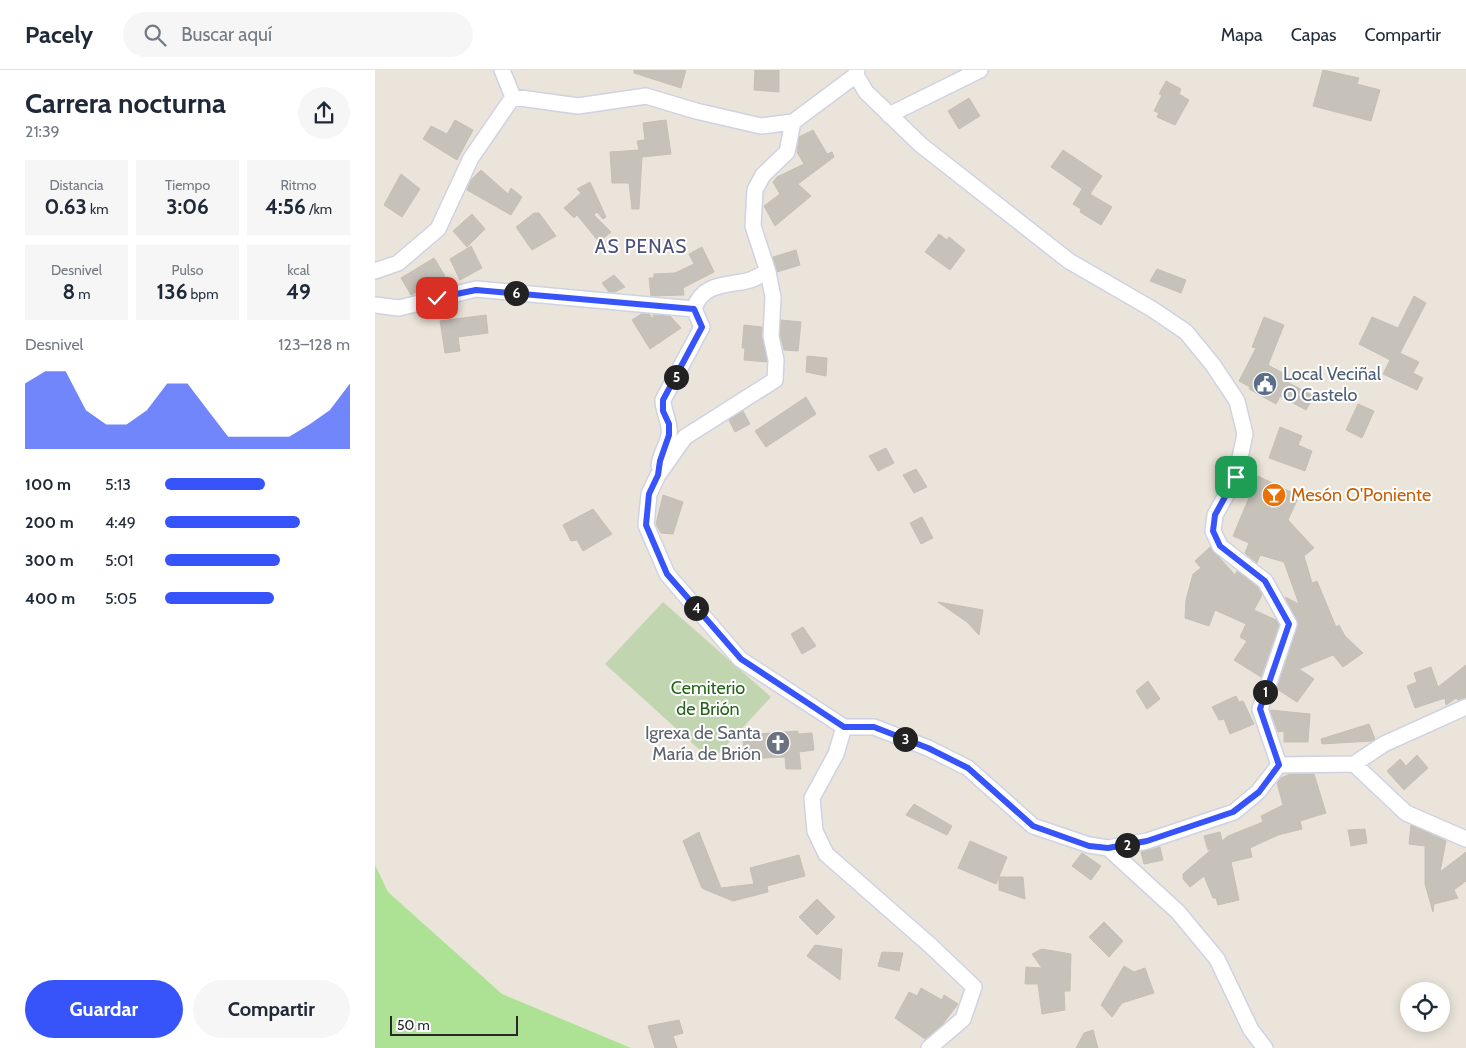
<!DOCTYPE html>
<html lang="es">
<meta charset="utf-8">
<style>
:root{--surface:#fff;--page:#f6f6f7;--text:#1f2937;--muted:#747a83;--line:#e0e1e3;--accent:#3754fa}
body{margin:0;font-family:Cabin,sans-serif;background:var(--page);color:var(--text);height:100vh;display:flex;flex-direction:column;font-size:19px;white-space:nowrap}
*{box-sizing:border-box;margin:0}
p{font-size:16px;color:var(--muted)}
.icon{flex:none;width:28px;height:28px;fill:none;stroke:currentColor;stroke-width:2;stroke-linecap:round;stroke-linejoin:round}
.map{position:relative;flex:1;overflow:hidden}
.sheet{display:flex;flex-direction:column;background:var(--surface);width:375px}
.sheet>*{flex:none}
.tools{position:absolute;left:1025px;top:912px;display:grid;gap:10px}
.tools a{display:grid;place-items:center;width:50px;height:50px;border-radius:50%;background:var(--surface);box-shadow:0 2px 12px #0003;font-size:25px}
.scale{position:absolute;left:15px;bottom:12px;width:128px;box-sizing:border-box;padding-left:5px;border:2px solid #282828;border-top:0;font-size:14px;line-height:18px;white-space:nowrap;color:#282828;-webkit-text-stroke:4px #fff;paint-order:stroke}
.pin{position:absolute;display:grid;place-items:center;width:42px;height:42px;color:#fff;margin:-21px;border-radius:10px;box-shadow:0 2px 8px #0006}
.km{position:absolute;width:25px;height:25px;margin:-12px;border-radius:50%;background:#222;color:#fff;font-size:14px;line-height:25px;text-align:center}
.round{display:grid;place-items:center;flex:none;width:52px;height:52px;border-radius:26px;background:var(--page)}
.overview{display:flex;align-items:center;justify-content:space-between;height:85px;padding:0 25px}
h1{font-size:28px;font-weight:700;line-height:38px}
.metrics{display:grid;grid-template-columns:repeat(3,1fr);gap:8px;height:85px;padding:5px 25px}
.metrics div{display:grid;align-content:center;border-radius:0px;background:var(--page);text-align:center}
.metrics b{font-size:21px;font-weight:700}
.metrics small{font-size:14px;font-weight:400}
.metrics p{font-size:14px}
.chart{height:140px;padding:10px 25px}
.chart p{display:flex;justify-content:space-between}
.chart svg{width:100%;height:90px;margin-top:5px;fill:var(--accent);opacity:.7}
.primary-button{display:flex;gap:10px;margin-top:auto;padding:10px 25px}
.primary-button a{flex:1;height:58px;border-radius:30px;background:var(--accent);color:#fff;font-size:20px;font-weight:700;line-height:58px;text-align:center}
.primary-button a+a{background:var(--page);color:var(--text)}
ul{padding:0 25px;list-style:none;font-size:16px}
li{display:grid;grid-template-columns:80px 60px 1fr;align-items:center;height:38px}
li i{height:12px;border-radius:6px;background:var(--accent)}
header{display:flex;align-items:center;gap:30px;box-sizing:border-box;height:70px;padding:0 25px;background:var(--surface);border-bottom:1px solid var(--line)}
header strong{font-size:24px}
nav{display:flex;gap:28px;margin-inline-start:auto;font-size:18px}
.search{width:350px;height:45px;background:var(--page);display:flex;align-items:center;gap:12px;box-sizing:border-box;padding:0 18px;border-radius:28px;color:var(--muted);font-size:19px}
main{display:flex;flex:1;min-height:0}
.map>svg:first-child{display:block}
.green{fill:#ade295}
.cemetery{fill:#c1d5b1}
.building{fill:#c6c1b9;stroke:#c6c0b4}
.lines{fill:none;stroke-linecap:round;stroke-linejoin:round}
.street-casing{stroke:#cfd2e2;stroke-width:18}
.street{stroke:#fff;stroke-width:15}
.route-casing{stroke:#fff;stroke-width:10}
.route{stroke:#3754fa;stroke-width:6}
.labels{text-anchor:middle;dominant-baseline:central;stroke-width:4;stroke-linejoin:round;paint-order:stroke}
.service-label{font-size:18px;fill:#4e5e75;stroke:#fff;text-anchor:start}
.food-label{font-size:18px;fill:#c56008;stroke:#fff;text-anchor:start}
.park-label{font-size:18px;fill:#266519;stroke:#fff}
.worship-label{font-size:18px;fill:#5b616d;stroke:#fff;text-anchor:end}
.neighbourhood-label{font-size:19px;letter-spacing:1px;fill:#495079;stroke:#fff}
</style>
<header>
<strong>Pacely</strong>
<div class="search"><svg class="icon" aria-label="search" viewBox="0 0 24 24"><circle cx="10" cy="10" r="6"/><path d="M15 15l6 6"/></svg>Buscar aquí</div>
<nav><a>Mapa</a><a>Capas</a><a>Compartir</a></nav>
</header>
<main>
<section class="sheet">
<div class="overview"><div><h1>Carrera nocturna</h1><p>21:39</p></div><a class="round"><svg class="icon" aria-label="share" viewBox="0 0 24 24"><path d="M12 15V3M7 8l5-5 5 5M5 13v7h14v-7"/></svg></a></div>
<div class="metrics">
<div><p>Distancia</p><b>0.63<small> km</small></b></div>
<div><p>Tiempo</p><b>3:06</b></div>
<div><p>Ritmo</p><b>4:56<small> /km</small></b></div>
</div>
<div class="metrics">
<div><p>Desnivel</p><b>8<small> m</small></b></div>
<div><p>Pulso</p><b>136<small> bpm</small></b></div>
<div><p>kcal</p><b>49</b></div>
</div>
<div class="chart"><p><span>Desnivel</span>123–128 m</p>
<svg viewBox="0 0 160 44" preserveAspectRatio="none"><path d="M0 44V12L10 6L20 6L30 25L40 32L50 32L60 25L70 12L80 12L90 25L100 38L110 38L120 38L130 38L140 32L150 25L160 12V44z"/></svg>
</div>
<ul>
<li><b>100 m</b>5:13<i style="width:54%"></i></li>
<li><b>200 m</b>4:49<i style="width:73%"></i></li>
<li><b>300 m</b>5:01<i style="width:62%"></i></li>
<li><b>400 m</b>5:05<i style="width:59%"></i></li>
</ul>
<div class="primary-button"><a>Guardar</a><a>Compartir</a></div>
</section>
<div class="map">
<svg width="1091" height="978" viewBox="0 0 1091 978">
<rect width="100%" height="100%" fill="#ebe4da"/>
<path class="green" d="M0 795 13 822 127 924 256 978H0Z"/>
<path class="cemetery" d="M288 532 396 627 337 691 230 594Z"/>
<path class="building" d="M259 0H311L306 18 259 3Z
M380 0H404V22L379 20Z
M948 0 984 8 982 14 1005 20 996 51 938 36Z
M791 11 806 19 804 24 814 30 800 55 782 47 784 43 779 41 787 25 784 24Z
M594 28 605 46 584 59 573 41Z
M80 50 98 60 82 90 48 69 56 56 72 64Z
M291 50 296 84 267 87 264 139H257L254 113H237L235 82 264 80 262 71 270 70 268 53Z
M438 60 452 84 457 82 459 87 423 114 436 126 400 156 389 136 405 124 398 112 402 107 429 94 422 82 424 67Z
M688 80 727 106 715 124 737 137 726 155 705 142 706 139 698 134 707 119 709 120 676 97Z
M106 100 133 124 136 118 147 127 136 145 92 120 96 110Z
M26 104 45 119 27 147 9 135Z
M215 112 231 147 228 149 222 142 219 145 236 162 224 172 202 145 199 148 189 138 206 123 202 119Z
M159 143H164L181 166 157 180 141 157Z
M97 144 110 159 92 177 78 161Z
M564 164 572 170 574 167 590 180 575 200 550 182Z
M96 176 107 198 85 210 75 189Z
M327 177 339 202 308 218 309 225 276 226 274 208H279V204L300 203 319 194 314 184Z
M421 180 425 195 402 202 398 187Z
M59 188 70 206 36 225 26 208Z
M782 199 811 210 806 223 775 211Z
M239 205 250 217 240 222H234L227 213Z
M1039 226 1051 233 1025 283 1044 292 1038 303 1048 308 1042 320 1008 304 1015 290 984 274 997 247 1023 258Z
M266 244H274L279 250 278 245 295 246 306 258 275 279 257 250Z
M111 245 113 263 83 267 85 281 70 283 65 251Z
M889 247 909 255 893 295 915 307 912 312 939 326 931 340 905 326 901 334 874 319 875 317 864 311 881 278 877 277Z
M406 250 426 252 423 281 409 280 405 265Z
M369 255 387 257 392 292 369 290 370 278H367Z
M432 286 452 288 451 306 431 302Z
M431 327 441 344 391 377 380 361Z
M983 334 999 341 987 368 971 360Z
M368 341 375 354 360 362 354 350Z
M905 357 927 366 923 375 937 381 930 401 894 388Z
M511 378 519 393 503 401 494 386Z
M541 399 552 417 539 423 528 405Z
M883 406 924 426 913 450 939 478 929 486 937 513 942 511 961 557 964 555 970 566 988 583 968 597 958 585 924 599 939 609 922 632 902 619 923 554 910 527 924 534 909 492 885 485 882 493 870 483 874 473 858 466Z
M288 425 308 432 298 464 286 463 281 454Z
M218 439 237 464 208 481 202 470 196 471 188 455Z
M547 447 558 468 546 474 535 453Z
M835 477 860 505 862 501 883 517 887 525 879 540 901 550 904 555 886 607 859 590 872 571 865 567 871 554 840 540 834 556 810 548 811 530 818 504 826 498 820 491Z
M563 532 608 540 604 565 592 552Z
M428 557 441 576 427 584 416 564Z
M1091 595V628L1083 630 1081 628 1071 635 1070 628 1040 638 1032 616 1042 612 1039 603 1056 597 1063 617Z
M773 611 785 629 772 639 761 621Z
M861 626 864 632 868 631 879 654 855 664 849 649 844 650 837 637Z
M895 640 935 644 933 672H909V661L903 662Z
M994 654 1000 669 997 671 947 674 946 669Z
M423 661V664L437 663 439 680 424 682 426 699H411L410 687 369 689 368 665Z
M1042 685 1053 698 1029 720 1012 701 1025 689 1031 696Z
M915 704H939L951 743 925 751 927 759 903 765 875 778 877 787 856 792 864 830 843 835 841 828H838L829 806 815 817 808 809V804L838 778 833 780 829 766 845 762 847 771 853 766 888 752 886 746 908 735 902 713 906 708Z
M539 734 577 756 572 765 531 745Z
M1036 755 1071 771 1065 802 1091 782V811L1079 820 1083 828 1059 834 1058 842 1050 814V776L1034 774Z
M990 759 992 773 976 776 973 760Z
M324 762 346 818 379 814 375 798 424 785 430 806 392 816 393 822 358 831 331 820 327 818 308 771Z
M595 771 632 787 621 814 583 798Z
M785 777 788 790 769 794 766 782Z
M707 783 726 796 716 810 697 796Z
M624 807H648L650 829 624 820Z
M442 829 460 847 442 865 424 847Z
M729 852 748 871 734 887 714 867Z
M440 875 467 879 465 910 432 886Z
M667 879 696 884 695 921H689L690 940 667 944 663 914H650L651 897 667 898 657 884Z
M507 882 528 883 524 901 503 896Z
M749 896 759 902 770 898 779 923 747 933 737 947 726 935Z
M546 918 567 930 569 925 583 934 567 955 550 969 520 948 534 922 542 926Z
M304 950 308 963 298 966 302 978H280L273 956Z
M718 960 723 978H701L709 963Z"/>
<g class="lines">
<g class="street-casing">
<path id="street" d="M127 0 138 27
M482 0 481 5 491 22 546 75 694 191 777 239 811 262 838 295 862 331 870 364 861 407 840 445 838 461 845 476 890 511 914 554 885 639 904 695
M514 45 605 0
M418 52 412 82 388 105 380 120 378 156 393 202 398 227 396 266 401 290 400 310 310 367 283 405 274 424 271 455 292 504 365 589 469 657H499L553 678 593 698 658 756 714 775 733 778 772 771 859 742 883 722 904 695
M0 201 23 193 63 159 96 88 138 27 203 36 271 26 321 41 386 56 418 52 481 5
M0 235 24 238 101 219 319 239
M284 396C285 385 292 376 294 365 296 353 288 342 288 330L327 257 319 239C328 211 355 216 375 210 381 208 387 204 393 202
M469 657 461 684 437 728 440 761 451 784 556 876 599 917 588 949 554 978
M979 694 1009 674 1091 637
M904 695 979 694 1031 743 1091 769
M733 778 803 842 842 889 876 960 890 978"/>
</g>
<use href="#street" class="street"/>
</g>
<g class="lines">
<g class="route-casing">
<path id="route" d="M62 228 101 220 319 239 327 257 288 330V341L294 354V365L285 391 283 405 274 424 271 455 292 504 366 589 469 657H499L553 678 593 698 658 756 714 776 733 778 772 771 858 742 884 722 904 695 885 639 914 554 890 511 845 476 838 461 840 445 861 407"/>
</g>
<use href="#route" class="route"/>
</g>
<defs>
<g id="civic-disc" transform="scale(1.25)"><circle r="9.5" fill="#5c6f8a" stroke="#fff"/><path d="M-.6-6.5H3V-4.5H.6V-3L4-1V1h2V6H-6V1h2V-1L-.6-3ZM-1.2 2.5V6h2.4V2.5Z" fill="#fff"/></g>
<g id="bar-disc" transform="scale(1.25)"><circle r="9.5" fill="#e8710a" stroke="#fff"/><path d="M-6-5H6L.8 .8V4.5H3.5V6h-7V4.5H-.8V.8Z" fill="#fff"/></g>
<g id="church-disc" transform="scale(1.25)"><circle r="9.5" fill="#6b7280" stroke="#fff"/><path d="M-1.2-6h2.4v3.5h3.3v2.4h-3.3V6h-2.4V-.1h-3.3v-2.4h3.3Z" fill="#fff"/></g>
</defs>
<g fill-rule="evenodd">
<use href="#civic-disc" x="890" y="314"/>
<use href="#bar-disc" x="899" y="425"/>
<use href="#church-disc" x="403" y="673"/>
</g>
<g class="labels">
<g class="service-label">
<text x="908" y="304">Local Veciñal<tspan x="908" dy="21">O Castelo</tspan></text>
</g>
<g class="food-label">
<text x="916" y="425">Mesón O'Poniente</text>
</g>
<g class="park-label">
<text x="333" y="618">Cemiterio<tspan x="333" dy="21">de Brión</tspan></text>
</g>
<g class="worship-label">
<text x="386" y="663">Igrexa de Santa<tspan x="386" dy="21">María de Brión</tspan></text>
</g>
<g class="neighbourhood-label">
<text x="266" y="176">AS PENAS</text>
</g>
</g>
</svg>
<div class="tools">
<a><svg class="icon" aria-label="locate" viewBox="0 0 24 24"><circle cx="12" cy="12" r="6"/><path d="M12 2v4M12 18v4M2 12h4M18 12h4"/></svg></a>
</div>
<div class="scale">50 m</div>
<div class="pin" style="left:861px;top:407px;background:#1e9e55"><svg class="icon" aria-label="arrive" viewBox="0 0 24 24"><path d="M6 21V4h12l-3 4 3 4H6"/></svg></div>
<div class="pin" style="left:62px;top:228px;background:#d93025"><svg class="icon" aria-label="check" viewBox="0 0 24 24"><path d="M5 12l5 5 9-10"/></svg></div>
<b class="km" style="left:890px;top:622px">1</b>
<b class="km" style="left:752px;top:775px">2</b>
<b class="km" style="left:530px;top:669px">3</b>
<b class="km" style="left:321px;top:538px">4</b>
<b class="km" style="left:301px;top:307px">5</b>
<b class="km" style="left:141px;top:223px">6</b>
</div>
</main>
